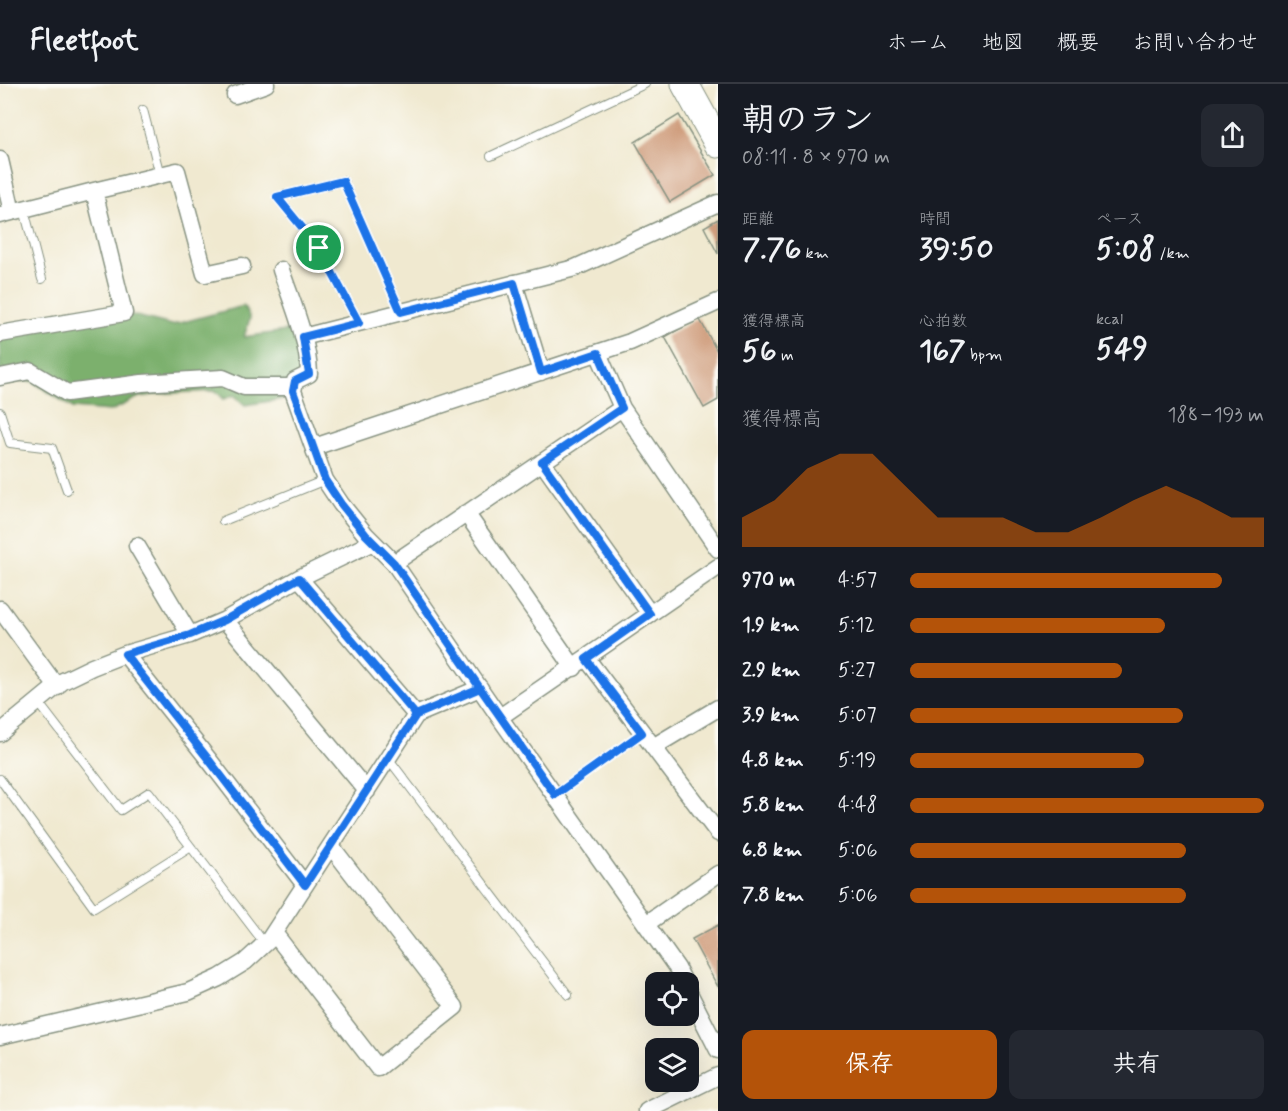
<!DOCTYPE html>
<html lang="ja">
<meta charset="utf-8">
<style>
:root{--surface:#171b24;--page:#242831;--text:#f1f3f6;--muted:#9ea1a6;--line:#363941;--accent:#b45309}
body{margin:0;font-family:Mynerve,"Klee One",sans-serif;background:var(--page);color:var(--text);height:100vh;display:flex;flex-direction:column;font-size:22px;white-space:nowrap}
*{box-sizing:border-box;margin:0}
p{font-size:20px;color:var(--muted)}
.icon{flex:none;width:33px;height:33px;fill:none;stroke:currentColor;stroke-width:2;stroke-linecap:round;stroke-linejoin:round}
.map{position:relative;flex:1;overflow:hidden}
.side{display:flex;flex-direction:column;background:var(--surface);width:570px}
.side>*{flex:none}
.fabs{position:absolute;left:645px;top:888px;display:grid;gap:12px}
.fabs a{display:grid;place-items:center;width:54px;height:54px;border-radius:12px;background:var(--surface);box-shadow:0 6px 24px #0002;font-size:30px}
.pin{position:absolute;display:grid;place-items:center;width:51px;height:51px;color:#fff;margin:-26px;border:3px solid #fff;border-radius:50%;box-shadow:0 2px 6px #0007}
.round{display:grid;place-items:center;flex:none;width:63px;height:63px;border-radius:12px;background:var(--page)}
.overview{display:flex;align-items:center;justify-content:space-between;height:102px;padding:0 24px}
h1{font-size:33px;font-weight:700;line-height:45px}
.metrics{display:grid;grid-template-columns:repeat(3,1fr);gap:9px;height:102px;padding:6px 24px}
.metrics div{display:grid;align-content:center}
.metrics b{font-size:30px;font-weight:700}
.metrics small{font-size:16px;font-weight:400}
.metrics p{font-size:16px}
.chart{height:168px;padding:12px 24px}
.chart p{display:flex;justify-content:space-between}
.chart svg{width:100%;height:108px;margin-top:6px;fill:var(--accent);opacity:.7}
.action{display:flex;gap:12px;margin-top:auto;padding:12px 24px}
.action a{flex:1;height:69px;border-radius:12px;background:var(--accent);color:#fff;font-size:24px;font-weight:700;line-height:69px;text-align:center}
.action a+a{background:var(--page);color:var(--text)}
ul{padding:0 24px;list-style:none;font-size:20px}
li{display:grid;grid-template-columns:96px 72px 1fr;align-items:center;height:45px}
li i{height:15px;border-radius:8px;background:var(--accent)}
header{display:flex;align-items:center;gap:36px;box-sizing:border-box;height:84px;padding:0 30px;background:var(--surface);border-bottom:2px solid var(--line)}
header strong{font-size:28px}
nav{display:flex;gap:33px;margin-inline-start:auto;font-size:21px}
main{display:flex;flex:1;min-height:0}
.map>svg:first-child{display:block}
.forest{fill:#7cb06d;stroke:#4e7650;stroke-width:1.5}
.building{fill:#cf9c7c}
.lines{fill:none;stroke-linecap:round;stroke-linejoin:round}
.service-casing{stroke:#889382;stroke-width:10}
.minor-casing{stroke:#889382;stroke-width:19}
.trunk-casing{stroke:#889382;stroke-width:29}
.service{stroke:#fff;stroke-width:8}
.minor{stroke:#fff;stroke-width:16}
.trunk{stroke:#fff;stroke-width:27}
.route-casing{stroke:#fff;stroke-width:12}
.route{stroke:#1a73e8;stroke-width:8}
</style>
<header>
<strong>Fleetfoot</strong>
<nav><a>ホーム</a><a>地図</a><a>概要</a><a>お問い合わせ</a></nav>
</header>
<main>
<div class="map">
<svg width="718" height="1027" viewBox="0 0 718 1027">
<rect width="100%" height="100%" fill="#fdfcf7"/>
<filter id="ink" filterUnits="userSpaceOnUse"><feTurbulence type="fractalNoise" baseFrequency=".0167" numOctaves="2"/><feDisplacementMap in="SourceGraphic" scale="12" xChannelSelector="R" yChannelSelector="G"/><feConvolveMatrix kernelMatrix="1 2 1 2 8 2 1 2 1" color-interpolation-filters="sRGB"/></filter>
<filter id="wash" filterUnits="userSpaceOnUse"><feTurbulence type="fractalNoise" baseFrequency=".008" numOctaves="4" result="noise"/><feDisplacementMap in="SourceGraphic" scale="24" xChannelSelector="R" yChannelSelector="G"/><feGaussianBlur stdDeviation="1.35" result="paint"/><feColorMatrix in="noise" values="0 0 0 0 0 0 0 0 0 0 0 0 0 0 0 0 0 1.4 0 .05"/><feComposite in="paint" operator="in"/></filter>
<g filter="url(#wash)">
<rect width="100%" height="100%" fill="#f0e9d0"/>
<path class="forest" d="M244 222 250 234 244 253 300 245 309 290 283 315 245 321 234 311 224 315 216 307 168 309 139 313 111 327 73 324 32 297H0V250L124 229 172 241Z"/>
<g id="blocks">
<path class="building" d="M679 31 715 91 670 118 635 58Z
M718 135V170L704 143Z
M699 234 718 269V316L704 324 665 253Z
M718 841V903L692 855Z"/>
</g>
</g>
<g filter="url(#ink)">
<use href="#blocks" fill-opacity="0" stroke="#889382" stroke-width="1.5"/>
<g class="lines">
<g class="service-casing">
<path id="service" d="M143 26 160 91
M491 72 645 0
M24 125 42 195
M359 239 319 164 277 113 343 97 401 228
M0 328 10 359 52 364 67 406
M223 437 325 396
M38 618 121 726 149 708 265 860
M388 674 568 911
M0 695 94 824 191 763
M555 711 642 649"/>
</g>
<g class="minor-casing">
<path id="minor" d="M235 11 266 0
M0 76 12 128
M0 131 94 107 177 87 205 190 242 182
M281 186C292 219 308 254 309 290L295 297 293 307 325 396 341 420 366 451 394 479 500 634 677 884 684 898
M514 199 541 288
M0 250 124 229 94 107
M303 253 575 184 718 119
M598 269 622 324 718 465
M0 293 30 287 67 309 142 299 223 294 244 303H294
M314 363 630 258 718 218
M542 378 650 530
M466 429 574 584
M137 462 190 551
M394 479 622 324
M299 494 416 631
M0 525 57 603
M225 536 367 707
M125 570 209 676 305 801
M587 575 718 749
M500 633 718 483
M0 649 63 597 92 583 125 570 190 551 225 536 299 494 373 458
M653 663 718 624
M646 840 718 790
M274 849 378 984 455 923 331 762
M688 907 718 966
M0 952 188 908 219 894 245 878 269 856 416 631 480 604
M647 1027 718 992"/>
</g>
<g class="trunk-casing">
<path id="trunk" d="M685 0 718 60"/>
</g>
<use href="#service" class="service"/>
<use href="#minor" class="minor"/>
<use href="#trunk" class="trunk"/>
</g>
</g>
<g class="lines" filter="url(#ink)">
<g class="route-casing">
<path id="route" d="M319 164 359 239 303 253 309 290 295 297 293 307 325 396 341 420 366 451 394 479 480 604 416 631 305 801 209 676 125 570 190 551 225 536 299 494 416 631 480 604 555 711 642 649 586 575 650 530 542 378 622 324 598 269 541 288 514 199 401 228 343 97 277 113 319 164"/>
</g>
<use href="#route" class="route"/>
</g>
</svg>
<div class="fabs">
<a><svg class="icon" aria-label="locate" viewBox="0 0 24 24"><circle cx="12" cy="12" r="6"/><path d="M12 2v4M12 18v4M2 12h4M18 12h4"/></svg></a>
<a><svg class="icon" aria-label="layers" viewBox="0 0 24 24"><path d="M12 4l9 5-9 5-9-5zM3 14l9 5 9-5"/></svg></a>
</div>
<div class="pin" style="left:319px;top:164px;background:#1e9e55"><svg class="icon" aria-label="arrive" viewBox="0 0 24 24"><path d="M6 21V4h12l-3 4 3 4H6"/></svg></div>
</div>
<section class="side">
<div class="overview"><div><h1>朝のラン</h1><p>08:11 · 8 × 970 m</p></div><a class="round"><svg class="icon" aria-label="share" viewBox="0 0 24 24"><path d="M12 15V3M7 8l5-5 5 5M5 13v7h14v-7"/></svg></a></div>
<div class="metrics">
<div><p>距離</p><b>7.76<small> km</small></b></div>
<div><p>時間</p><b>39:50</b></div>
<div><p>ペース</p><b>5:08<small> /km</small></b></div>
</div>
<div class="metrics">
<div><p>獲得標高</p><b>56<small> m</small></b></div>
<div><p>心拍数</p><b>167<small> bpm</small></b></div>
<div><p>kcal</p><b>549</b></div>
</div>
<div class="chart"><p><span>獲得標高</span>188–193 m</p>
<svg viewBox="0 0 160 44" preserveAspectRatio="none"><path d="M0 44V32L10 25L20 12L30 6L40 6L50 19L60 32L70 32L80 32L90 38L100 38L110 32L120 25L130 19L140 25L150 32L160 32V44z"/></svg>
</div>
<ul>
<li><b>970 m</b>4:57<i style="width:88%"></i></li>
<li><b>1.9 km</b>5:12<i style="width:72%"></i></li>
<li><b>2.9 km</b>5:27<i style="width:60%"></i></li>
<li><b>3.9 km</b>5:07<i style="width:77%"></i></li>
<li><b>4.8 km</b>5:19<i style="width:66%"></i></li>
<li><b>5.8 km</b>4:48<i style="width:100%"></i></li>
<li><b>6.8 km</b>5:06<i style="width:78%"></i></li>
<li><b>7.8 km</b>5:06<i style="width:78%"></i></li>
</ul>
<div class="action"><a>保存</a><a>共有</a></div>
</section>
</main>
